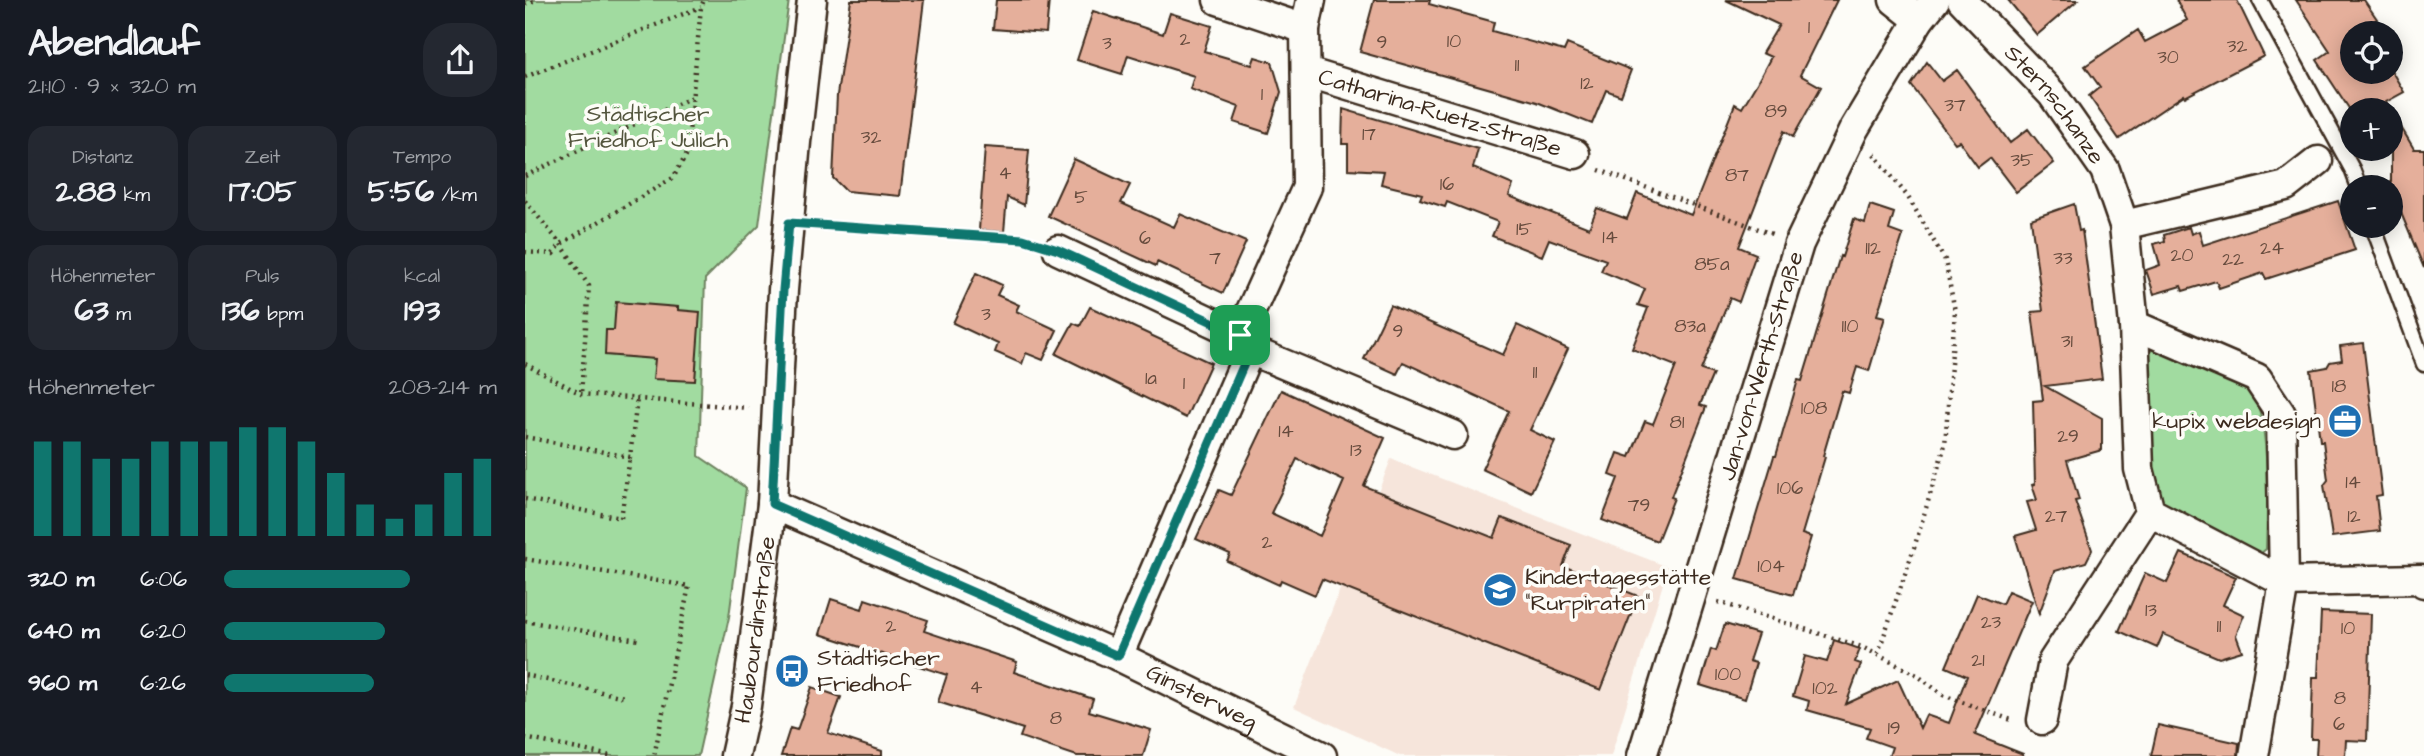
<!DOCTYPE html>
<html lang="de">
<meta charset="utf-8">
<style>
:root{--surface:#171b24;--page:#242831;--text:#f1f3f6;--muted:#9ea1a6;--accent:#0f766e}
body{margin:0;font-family:"Architects Daughter",sans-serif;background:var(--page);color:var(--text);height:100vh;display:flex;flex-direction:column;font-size:26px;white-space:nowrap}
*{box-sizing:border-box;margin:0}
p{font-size:23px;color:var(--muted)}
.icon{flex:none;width:38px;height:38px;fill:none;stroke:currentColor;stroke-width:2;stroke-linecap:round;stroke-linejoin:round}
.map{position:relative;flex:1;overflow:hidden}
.panel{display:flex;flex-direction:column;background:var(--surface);width:525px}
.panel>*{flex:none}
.buttons{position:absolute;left:1815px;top:21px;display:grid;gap:14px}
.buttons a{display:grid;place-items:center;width:63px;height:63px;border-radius:50%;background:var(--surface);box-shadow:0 4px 18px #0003;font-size:35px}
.pin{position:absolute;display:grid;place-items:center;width:60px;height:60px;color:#fff;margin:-30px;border-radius:14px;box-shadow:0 4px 10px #0006}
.round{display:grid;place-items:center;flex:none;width:74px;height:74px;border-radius:28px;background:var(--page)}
.summary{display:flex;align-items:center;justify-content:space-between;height:119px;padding:0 28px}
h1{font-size:38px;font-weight:800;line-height:52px}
.metrics{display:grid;grid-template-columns:repeat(3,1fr);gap:10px;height:119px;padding:7px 28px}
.metrics div{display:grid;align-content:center;border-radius:18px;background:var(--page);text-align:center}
.metrics b{font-size:30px;font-weight:800}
.metrics small{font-size:19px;font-weight:400}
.metrics p{font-size:19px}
.chart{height:196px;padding:14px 28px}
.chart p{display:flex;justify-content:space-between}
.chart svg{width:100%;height:126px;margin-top:7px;stroke:var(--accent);stroke-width:6}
ul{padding:0 28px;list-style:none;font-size:23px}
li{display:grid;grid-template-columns:112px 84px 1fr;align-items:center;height:52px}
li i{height:18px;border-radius:9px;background:var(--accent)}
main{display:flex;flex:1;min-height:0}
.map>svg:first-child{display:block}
.built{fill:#f6e5db}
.green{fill:#a1dba0;stroke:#6e825f;stroke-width:2}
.building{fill:#e5af9b;stroke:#3b2a1e;stroke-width:2;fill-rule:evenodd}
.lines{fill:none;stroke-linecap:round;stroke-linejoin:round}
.lane-casing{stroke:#3b2a1e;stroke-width:19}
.street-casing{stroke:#3b2a1e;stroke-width:33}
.path{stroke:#3b2a1e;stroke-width:4.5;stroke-dasharray:2 5;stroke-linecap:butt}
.lane{stroke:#fdfcf7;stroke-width:14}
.street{stroke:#fdfcf7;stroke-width:28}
.route-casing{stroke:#fff;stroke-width:14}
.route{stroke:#0f766e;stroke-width:9}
.labels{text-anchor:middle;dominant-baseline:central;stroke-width:7;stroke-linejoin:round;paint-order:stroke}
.number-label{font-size:19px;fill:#664b3d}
.street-label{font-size:23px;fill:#3b2a1e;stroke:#fdfcf7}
.park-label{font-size:23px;fill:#54563e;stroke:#fdfcf7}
.poi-label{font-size:23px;fill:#3b2a1e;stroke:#fdfcf7;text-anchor:start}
</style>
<main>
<section class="panel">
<div class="summary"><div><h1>Abendlauf</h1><p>21:10 · 9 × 320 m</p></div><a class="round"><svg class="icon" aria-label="share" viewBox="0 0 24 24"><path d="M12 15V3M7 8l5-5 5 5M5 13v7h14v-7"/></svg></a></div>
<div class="metrics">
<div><p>Distanz</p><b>2.88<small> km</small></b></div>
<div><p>Zeit</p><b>17:05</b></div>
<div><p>Tempo</p><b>5:56<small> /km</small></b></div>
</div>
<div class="metrics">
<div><p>Höhenmeter</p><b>63<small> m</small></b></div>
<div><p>Puls</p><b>136<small> bpm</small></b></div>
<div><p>kcal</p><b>193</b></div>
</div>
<div class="chart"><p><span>Höhenmeter</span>208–214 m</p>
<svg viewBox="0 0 160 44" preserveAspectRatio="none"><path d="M5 44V11M15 44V11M25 44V17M35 44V17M45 44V11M55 44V11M65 44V11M75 44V6M85 44V6M95 44V11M105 44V22M115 44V33M125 44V38M135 44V33M145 44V22M155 44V17"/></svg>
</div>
<ul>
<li><b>320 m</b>6:06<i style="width:68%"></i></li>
<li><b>640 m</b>6:20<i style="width:59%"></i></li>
<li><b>960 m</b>6:26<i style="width:55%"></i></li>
</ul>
</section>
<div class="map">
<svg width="1899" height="756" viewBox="0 0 1899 756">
<rect width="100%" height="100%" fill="#fdfcf7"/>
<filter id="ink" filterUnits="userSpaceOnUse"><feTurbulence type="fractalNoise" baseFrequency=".0143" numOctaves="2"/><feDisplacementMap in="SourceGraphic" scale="14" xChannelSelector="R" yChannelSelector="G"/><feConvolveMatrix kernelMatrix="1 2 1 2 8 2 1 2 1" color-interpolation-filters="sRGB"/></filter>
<g filter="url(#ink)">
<path class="built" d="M866 459 1143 567 1086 756H875L769 707Z"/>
<path class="green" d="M0 0H264L234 225 180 279 174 456 221 488 204 617 173 756H0Z
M1624 347C1652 358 1702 372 1724 390 1747 411 1742 517 1741 549L1735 554 1655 516 1642 507 1628 487 1621 350Z"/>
<path class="building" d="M326 0H399L375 196 321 191 308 178 312 95Z
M471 0H524L521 33 468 29Z
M849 0H905L904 4 969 22 967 31 1039 51 1042 44 1106 70 1096 96 1081 90 1067 124 1012 102 835 52Z
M1201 0H1312L1275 75 1296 87 1268 137 1259 131 1214 247 1231 254 1214 302 1205 298 1176 370 1188 374 1175 405 1181 407 1146 497 1149 498 1132 541 1077 520 1093 478 1085 475 1093 453 1105 457 1120 421 1128 424 1151 366 1107 349 1123 308 1113 305 1120 289 1076 271 1081 260 1024 239 1017 256 967 236 973 222 922 202 920 207 895 199 897 194 856 184 859 171 823 169V144H817L818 109 953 149 948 168 988 185 984 196 1064 228 1072 208 1102 219 1112 193 1166 215 1210 104 1217 108 1232 83 1246 57 1237 53 1254 25Z
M1483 0H1553L1512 35Z
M1651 0H1712L1739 56 1660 97 1659 95 1594 139 1564 96 1575 87 1560 66 1613 30 1620 42 1662 20Z
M1771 0H1839L1852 19 1842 26 1847 33H1827V72L1866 70 1879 92 1861 102 1889 149H1899V268L1866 189V110H1827V113L1792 60 1805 51Z
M568 11 638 34 645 13 687 26 679 51 727 65 730 57 747 62 756 92 743 133 709 122 714 107 665 89 669 76 603 55 597 74 552 60Z
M1402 62 1417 81 1432 70 1485 143 1503 129 1529 163 1491 192 1465 158 1453 167 1434 141 1430 143 1386 85Z
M460 147 504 150 499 205 482 197 479 232 454 230Z
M549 159 605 185 596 203 649 227 655 214 721 242 698 293 632 262 631 266 523 216Z
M1813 201 1830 250 1741 279 1738 273 1694 288 1691 281 1658 291 1656 286 1629 294 1621 270 1635 265 1629 244 1640 241 1639 235 1664 227 1666 234 1674 231 1678 245Z
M1549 204 1554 231 1557 230 1577 379 1520 386 1577 418V450L1542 460 1554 500 1550 501 1567 550 1561 562 1530 571 1514 614 1490 536 1511 530 1502 502 1512 500 1507 485 1510 484 1508 401 1518 400 1507 312 1518 311 1506 219Z
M1345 205 1369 213 1364 230 1378 235 1352 315 1360 317 1344 371 1332 367 1324 393 1317 391 1298 456 1300 457 1277 534 1286 537 1268 595 1212 579 1249 456H1251L1273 380 1277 381 1315 256 1317 257 1329 219 1340 223Z
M451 273 477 285 472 295 494 305 491 311 532 330 518 360 501 353 497 364 470 352 473 344 428 323Z
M91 302 153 307V310L175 312 170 381 128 379 130 359 80 355 81 330H89Z
M865 305 978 355 992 325 1043 349 1005 430 1030 442 1006 492 957 469 984 411 878 362 872 374 839 359Z
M565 307 686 363 661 418 531 354 548 323 555 326Z
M1838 343 1857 495 1851 496 1855 531 1807 537 1799 485 1803 480 1798 441H1795L1786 370 1802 367 1805 362 1817 360 1815 346Z
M756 390 860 438 839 486 969 538 977 518 1046 545 1038 566 1113 596 1076 690 797 579 790 595 756 580 754 585 702 561 705 554 671 539 694 490 706 495ZM772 459 819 481 795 536 746 513Z
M1656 553 1711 577 1698 605 1719 615 1711 635 1717 651 1694 658 1638 634 1632 648 1594 631 1620 573 1642 583Z
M1483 591 1507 601 1450 735 1498 754V756H1364L1367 747 1341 738 1345 728 1282 710 1284 701 1268 696 1280 656 1302 662 1309 640 1335 649 1330 662 1336 664 1321 704 1373 680 1395 728 1401 715 1424 723 1442 676 1421 667 1452 594 1477 604Z
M306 599 337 609 340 599 403 620 399 631 492 662 489 672 568 699 564 711 626 730 618 756H552L495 737 498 729 413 702 422 675 295 634Z
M1796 612 1846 614 1842 741 1821 740 1820 756H1791L1792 739H1786L1788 677H1793Z
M1200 624 1233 634 1224 661 1231 663 1220 699 1175 685 1186 649 1191 651Z
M287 687 316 697 303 733 357 751V756H256L265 728 272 730Z
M1633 725 1714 743 1713 756H1626Z"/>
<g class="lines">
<g class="lane-casing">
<path id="lane" d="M1735 0 1827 169 1834 187
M1848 226 1899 364"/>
</g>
<g class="street-casing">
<g id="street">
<path d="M693 0 780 29"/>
<path d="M1369 0 1394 20"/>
<path id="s1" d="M1437 0 1527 94 1580 170 1599 225 1609 325 1614 469 1625 512 1759 582 1729 756"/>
<path id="s2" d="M781 72 1050 154"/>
<path d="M1599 225 1761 186 1793 161"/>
<path d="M533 250 715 335"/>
<path d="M1609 325 1732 378 1756 414 1759 582 1896 579 1899 583"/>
<path d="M725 350 928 435"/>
<path id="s3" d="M247 504 593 656 797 756"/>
<path d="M593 656 725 350 715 335 782 187 780 29 786 0"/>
<path d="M1517 720 1528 661 1625 512"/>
<path id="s4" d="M210 756 221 706 247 504 258 290 271 142 287 0"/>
<path id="s5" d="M1117 756 1274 244 1329 129 1394 20 1410 0"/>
</g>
</g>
<path class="path" d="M0 4 11 0
M0 77 176 7
M1349 154 1383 197 1420 260 1430 311 1420 445 1389 548 1352 656
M1074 170 1247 234
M0 176 167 97
M0 201 36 244 64 286 56 394
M293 225 498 239 507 242
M0 252 28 254 36 244 148 178 162 154 176 7 179 0
M0 364 56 394 223 408
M0 437 105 457 112 399
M0 499 96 518 105 457
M0 559 164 586 129 756
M1193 602 1337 647 1392 675 1418 695 1489 721
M0 621 113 640
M0 675 99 697
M0 738 86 756"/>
<use href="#lane" class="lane"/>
<use href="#street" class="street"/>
</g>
</g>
<g class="lines" filter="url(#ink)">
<g class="route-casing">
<path id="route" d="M264 223 498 239 533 250 715 335 725 350 593 656 247 504 258 290Z"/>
</g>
<use href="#route" class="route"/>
</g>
<defs>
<g id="office-disc" transform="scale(1.75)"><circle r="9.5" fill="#1f6fb2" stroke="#fdfcf7"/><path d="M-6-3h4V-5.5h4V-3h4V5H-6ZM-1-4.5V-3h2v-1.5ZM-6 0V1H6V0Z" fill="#fff"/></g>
<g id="school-disc" transform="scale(1.75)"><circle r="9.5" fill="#1f6fb2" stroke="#fdfcf7"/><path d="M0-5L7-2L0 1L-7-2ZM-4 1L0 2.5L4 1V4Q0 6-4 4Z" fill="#fff"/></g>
<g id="bus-disc" transform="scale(1.75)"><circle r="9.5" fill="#1f6fb2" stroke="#fdfcf7"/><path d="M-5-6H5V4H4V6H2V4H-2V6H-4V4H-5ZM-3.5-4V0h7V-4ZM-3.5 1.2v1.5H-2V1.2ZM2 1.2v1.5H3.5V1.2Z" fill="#fff"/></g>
</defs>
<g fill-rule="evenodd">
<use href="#office-disc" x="1820" y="421"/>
<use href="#school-disc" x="975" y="590"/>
<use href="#bus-disc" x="267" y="671"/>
</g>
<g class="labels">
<g class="number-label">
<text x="1284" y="27">1</text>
<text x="660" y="39">2</text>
<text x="929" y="41">10</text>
<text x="857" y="42">9</text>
<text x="582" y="43">3</text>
<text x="1712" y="46">32</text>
<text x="1643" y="57">30</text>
<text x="992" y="65">11</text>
<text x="1062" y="83">12</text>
<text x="737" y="94">1</text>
<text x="1430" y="105">37</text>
<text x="1251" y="111">89</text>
<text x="844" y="134">17</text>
<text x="346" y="137">32</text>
<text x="1497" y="160">35</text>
<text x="480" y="173">4</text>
<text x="1212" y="175">87</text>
<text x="922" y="184">16</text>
<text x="556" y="197">5</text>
<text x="999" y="229">15</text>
<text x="1085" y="237">14</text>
<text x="620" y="238">6</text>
<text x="1348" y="248">112</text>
<text x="1747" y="248">24</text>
<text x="1657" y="255">20</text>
<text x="690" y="258">7</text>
<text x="1538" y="258">33</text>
<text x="1708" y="259">22</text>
<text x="1187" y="264">85a</text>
<text x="461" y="314">3</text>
<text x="1165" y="326">83a</text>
<text x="1325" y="326">110</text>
<text x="873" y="331">9</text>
<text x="1542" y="341">31</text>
<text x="1010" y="372">11</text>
<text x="626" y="378">1a</text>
<text x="659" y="383">1</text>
<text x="1814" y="386">18</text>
<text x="1289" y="408">108</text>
<text x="1152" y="422">81</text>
<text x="761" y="431">14</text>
<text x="1543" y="436">29</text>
<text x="831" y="450">13</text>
<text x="1828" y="482">14</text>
<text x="1265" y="488">106</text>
<text x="1114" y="505">79</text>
<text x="1531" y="516">27</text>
<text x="1829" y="516">12</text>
<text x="742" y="542">2</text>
<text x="1246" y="566">104</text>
<text x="1626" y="610">13</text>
<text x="1466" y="622">23</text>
<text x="366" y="626">2</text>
<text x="1694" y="626">11</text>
<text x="1823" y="628">10</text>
<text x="1453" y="660">21</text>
<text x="1203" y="674">100</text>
<text x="451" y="687">4</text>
<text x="1300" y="688">102</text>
<text x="1815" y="698">8</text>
<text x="531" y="718">8</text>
<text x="1814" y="724">6</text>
<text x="1369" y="728">19</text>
</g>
<g class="street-label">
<text stroke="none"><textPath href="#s1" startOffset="140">Sternschanze</textPath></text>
<text stroke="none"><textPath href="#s2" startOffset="140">Catharina-Ruetz-Straße</textPath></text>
<text stroke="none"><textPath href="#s5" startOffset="408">Jan-von-Werth-Straße</textPath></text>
<text stroke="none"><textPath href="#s4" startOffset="128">Haubourdinstraße</textPath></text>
<text stroke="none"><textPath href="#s3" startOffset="471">Ginsterweg</textPath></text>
</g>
<g class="park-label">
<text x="123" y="114">Städtischer<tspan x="123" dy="26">Friedhof Jülich</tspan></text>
</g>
<g class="poi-label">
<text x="1796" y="421" text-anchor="end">kupix webdesign</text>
<text x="1000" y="577">Kindertagesstätte<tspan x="1000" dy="26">"Rurpiraten"</tspan></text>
<text x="292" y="658">Städtischer<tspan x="292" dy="26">Friedhof</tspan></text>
</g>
</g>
</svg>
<div class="buttons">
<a><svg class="icon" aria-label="locate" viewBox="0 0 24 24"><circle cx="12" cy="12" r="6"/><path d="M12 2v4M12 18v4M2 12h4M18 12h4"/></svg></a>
<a>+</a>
<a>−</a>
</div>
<div class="pin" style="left:715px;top:335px;background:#1e9e55"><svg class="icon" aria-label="arrive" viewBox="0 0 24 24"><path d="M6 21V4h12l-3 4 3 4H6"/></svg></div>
</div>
</main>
